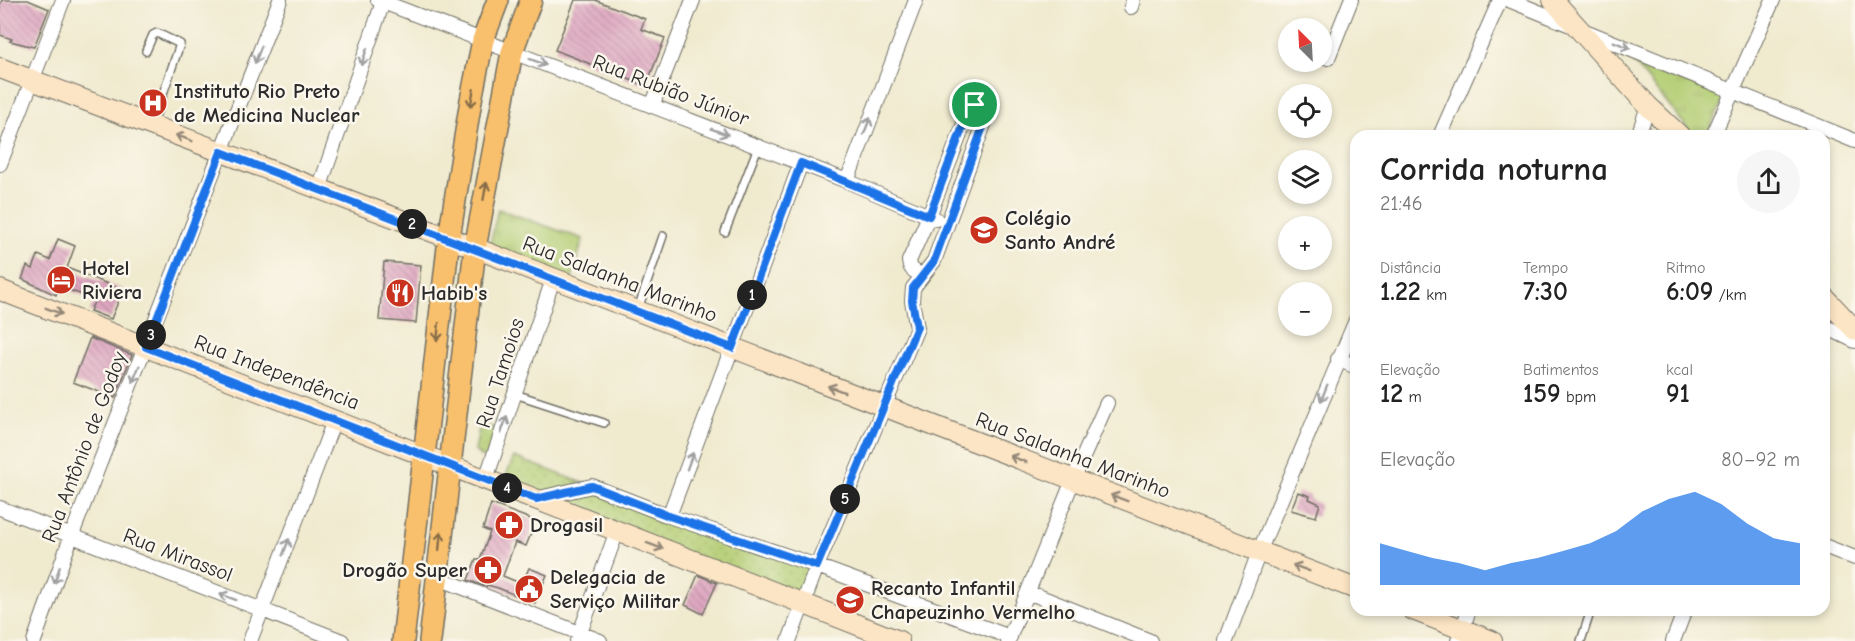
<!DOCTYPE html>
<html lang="pt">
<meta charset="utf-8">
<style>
:root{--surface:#fff;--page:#f6f6f6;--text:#222;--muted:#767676;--accent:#1a73e8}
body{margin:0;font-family:"Comic Neue",sans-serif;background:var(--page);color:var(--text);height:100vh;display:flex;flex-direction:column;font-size:22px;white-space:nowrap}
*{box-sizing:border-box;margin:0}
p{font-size:20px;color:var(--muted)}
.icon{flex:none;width:33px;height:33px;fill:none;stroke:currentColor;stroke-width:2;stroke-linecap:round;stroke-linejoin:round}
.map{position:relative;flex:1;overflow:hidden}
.side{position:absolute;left:1350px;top:130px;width:480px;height:486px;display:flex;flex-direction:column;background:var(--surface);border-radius:18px;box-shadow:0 3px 9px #0003}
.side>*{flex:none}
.needle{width:39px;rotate:336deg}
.controls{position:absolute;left:1278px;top:18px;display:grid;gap:12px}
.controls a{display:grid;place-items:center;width:54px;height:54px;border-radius:50%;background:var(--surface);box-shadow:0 3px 9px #0003;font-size:30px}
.pin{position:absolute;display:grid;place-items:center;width:51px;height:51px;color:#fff;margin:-26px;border:3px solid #fff;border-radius:50%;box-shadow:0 2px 6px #0007}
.km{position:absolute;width:30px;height:30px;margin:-15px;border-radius:50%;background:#222;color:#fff;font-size:16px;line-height:30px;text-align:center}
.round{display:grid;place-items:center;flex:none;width:63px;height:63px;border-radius:32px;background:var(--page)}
.summary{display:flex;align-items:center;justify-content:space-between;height:102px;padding:0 30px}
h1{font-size:33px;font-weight:600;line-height:45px}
.stats{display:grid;grid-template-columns:repeat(3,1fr);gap:9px;height:102px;padding:6px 30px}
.stats div{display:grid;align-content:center}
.stats b{font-size:26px;font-weight:600}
.stats small{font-size:16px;font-weight:400}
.stats p{font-size:16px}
.chart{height:168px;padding:12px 30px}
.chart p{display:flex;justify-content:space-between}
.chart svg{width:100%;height:108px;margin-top:6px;fill:var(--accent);opacity:.7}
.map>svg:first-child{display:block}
.grass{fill:url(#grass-dots);stroke:#6f7c4f;stroke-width:1.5}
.park{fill:url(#park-tufts);stroke:#6f7c4f;stroke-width:1.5}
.building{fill:url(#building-back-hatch)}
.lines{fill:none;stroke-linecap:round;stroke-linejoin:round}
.lane-casing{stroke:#706e64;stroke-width:10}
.street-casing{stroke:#706e64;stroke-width:16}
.secondary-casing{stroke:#706e64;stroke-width:22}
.primary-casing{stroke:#706e64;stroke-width:24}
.lane{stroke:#fff;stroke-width:7}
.street{stroke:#fff;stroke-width:14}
.secondary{stroke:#fce5c4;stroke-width:20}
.primary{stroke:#f8bf6c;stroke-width:21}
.oneway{stroke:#a0a0a0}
.oneway2{stroke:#876e48}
.oneway3{stroke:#948878}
.route-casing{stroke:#fff;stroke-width:12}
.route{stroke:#1a73e8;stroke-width:8}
.labels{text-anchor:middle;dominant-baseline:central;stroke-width:5;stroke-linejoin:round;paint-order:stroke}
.street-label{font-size:21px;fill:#2b2b2b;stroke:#fbf7ec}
.poi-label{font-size:21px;font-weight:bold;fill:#2b2b2b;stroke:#fbf7ec;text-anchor:start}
</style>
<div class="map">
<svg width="1855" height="641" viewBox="0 0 1855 641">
<defs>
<pattern id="grass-dots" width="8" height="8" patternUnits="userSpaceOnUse" patternTransform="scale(1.5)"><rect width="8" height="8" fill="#b3cd73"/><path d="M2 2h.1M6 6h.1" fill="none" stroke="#9ab064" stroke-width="1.8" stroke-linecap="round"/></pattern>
<pattern id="park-tufts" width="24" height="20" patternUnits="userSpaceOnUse" patternTransform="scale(1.5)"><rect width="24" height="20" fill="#b3cd73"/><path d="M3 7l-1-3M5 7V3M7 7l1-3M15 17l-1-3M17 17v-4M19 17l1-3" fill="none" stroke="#9ab064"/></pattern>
<pattern id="building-back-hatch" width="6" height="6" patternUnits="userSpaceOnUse" patternTransform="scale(1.5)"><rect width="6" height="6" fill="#dfa7c1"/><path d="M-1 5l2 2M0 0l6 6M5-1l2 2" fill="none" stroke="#b5889d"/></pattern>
</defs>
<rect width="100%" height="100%" fill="#fbf7ec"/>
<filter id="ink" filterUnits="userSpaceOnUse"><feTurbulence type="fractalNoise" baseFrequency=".0167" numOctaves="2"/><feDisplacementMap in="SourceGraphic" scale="12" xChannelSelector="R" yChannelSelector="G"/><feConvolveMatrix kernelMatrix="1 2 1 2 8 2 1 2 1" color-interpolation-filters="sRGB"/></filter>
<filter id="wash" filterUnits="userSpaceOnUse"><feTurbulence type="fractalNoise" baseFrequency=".008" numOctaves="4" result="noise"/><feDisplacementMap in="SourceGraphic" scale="24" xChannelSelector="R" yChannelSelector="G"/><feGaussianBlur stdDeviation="1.35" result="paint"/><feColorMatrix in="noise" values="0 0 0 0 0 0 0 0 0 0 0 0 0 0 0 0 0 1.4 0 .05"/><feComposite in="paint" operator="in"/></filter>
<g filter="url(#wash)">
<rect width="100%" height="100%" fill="#f0eacf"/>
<path class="grass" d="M480 424 498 429 487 457H481L475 451Z
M514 457 586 484 540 493 504 480Z
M590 490 815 570 806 600 545 500Z"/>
<path class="park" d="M1633 62 1727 94 1705 136H1694Z
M498 209 583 239 571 281 489 248Z"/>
<g id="blocks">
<path class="building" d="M2 0H28L49 9 34 47 10 41 12 39 0 35V5Z
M575 0H595L645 19 641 29 665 38 646 86 555 50Z
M58 239 75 246 67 268 123 290 111 319 90 311 95 300 59 286 56 295 22 279 27 266 33 269 38 255 50 260Z
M384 262 421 265 416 323 379 320Z
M90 338 132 355 115 398 73 382Z
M1298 492 1310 496 1309 499 1320 504 1316 517 1291 510Z
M491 504 536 521 526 546 515 542 503 576 522 584 529 568 547 575 535 603 498 588 487 585 486 587 468 580 476 559 480 560 490 532 483 529Z
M698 575 717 583 703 614 685 605Z"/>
</g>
</g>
<g filter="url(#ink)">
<use href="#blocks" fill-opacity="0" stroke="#706e64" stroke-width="1.5"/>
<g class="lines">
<g class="lane-casing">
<path id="lane" d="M146 51 153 35 157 33 180 44 153 123
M725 232 758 147
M638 309 663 236
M515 394 604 423
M1581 641 1591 610"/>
</g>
<g class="street-casing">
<path id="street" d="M378 0 847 181 936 219
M1509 0 1855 141
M1131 7 1133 0
M1328 58 1351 0
M652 106 693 0
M1440 136 1500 0
M1638 136 1648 106
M1713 136 1773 0
M0 164 63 0
M847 181 916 0
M319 189 383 2
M1824 326 1855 341
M1338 359 1356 367
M483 479 489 470 553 279
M535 499 592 486 669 516 817 566 1010 637
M0 508 342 641
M669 516 801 163
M1824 546 1855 558
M436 577 600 641
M1028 592 1150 641
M34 641 71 537 280 0
M250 641 334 421
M577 641 617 531
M789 641 817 566 917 328 912 301 913 288 934 261 984 124 986 114 984 107 975 105 970 108 929 216 909 261C910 270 914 271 922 275
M1008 641 1073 480 1107 403
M1226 641 1259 552 1356 320
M1458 641 1469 610
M1673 641 1685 610"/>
</g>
<g class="secondary-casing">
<path id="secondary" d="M1553 0 1648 106 1680 136
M0 68 475 248 1356 589
M0 290 899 641
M1824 297 1855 330
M1413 610 1492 641"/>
</g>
<g class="primary-casing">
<path id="primary" d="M403 641 449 238 471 100 483 40 498 0
M430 641 475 248 512 52 531 0"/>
</g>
<use href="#lane" class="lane"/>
<use href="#street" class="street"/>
<use href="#secondary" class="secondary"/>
<use href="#primary" class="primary"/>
</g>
<defs><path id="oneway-shaft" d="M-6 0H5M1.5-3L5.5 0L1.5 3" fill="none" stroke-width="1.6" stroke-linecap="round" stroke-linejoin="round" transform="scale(1.5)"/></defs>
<g class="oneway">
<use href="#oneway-shaft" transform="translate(1622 45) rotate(22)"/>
<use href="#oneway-shaft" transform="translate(258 55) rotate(111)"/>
<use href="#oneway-shaft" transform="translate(364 57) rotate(109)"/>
<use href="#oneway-shaft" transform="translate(538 62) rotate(21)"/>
<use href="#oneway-shaft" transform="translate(867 126) rotate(-69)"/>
<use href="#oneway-shaft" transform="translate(720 132) rotate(21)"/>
<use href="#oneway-shaft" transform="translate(136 374) rotate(112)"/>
<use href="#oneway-shaft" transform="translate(1324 393) rotate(112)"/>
<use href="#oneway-shaft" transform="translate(504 425) rotate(-71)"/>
<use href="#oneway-shaft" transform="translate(690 461) rotate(-70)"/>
<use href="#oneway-shaft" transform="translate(286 547) rotate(-69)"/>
<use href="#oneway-shaft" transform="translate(57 575) rotate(109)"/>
<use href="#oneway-shaft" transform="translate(228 597) rotate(-159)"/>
</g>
<g class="oneway2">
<use href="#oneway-shaft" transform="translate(472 98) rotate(101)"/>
<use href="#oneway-shaft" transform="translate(485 191) rotate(-80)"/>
<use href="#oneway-shaft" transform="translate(438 332) rotate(96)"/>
<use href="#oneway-shaft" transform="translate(440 541) rotate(-84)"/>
</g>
<g class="oneway3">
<use href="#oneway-shaft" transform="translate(184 138) rotate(-159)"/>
<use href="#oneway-shaft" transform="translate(54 311) rotate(21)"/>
<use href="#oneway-shaft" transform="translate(836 389) rotate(-159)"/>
<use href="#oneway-shaft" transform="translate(1018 459) rotate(-159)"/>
<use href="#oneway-shaft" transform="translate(1119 498) rotate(-159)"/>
<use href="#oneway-shaft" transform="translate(655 546) rotate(21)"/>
<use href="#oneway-shaft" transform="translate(1301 568) rotate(-159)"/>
</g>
</g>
<g class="lines" filter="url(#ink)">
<g class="route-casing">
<path id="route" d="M975 105 984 107 986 114 984 124 934 261 913 288 912 301 917 327 817 566 669 516 592 486 536 499 146 347 221 152 732 348 801 163 929 216 970 108Z"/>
</g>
<use href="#route" class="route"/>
</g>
<defs>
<g id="hospital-disc" transform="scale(1.5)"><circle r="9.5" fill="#c8321e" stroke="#fbf7ec"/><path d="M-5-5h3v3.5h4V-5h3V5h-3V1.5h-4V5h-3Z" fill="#fff"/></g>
<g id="school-disc" transform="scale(1.5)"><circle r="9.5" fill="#c8321e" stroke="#fbf7ec"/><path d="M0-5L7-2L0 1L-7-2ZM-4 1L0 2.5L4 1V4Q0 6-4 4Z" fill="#fff"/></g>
<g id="hotel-disc" transform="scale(1.5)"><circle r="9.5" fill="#c8321e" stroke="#fbf7ec"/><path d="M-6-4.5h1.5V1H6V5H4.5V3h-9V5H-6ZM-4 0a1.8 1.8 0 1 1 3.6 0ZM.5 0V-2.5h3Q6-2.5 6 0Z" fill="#fff"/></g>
<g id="restaurant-disc" transform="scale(1.5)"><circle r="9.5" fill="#c8321e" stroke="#fbf7ec"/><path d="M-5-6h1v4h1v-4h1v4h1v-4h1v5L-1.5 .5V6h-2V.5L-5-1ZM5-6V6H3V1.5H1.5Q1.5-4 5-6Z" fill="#fff"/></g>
<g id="pharmacy-disc" transform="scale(1.5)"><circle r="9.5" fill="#c8321e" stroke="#fbf7ec"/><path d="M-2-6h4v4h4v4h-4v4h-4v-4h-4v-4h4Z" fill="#fff"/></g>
<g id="civic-disc" transform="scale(1.5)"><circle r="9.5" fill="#c8321e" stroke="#fbf7ec"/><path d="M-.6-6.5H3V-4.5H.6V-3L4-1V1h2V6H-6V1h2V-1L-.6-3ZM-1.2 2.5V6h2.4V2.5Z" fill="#fff"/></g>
</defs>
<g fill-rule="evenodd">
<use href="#hospital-disc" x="153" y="103"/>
<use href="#school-disc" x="984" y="230"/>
<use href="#hotel-disc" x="61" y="280"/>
<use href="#restaurant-disc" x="400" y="293"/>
<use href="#pharmacy-disc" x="509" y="525"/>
<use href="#pharmacy-disc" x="488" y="570"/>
<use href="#civic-disc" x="529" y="589"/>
<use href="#school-disc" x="850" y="600"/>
</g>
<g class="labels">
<g class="street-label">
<text transform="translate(671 90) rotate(21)">Rua Rubião Júnior</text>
<text transform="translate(620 279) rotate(21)">Rua Saldanha Marinho</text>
<text transform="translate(277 372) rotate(21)">Rua Independência</text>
<text transform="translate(500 373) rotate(-72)">Rua Tamoios</text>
<text transform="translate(84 447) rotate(-69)">Rua Antônio de Godoy</text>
<text transform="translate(1073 455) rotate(21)">Rua Saldanha Marinho</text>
<text transform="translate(178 555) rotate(21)">Rua Mirassol</text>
</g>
<g class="poi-label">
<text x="174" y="91">Instituto Rio Preto<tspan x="174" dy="24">de Medicina Nuclear</tspan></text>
<text x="1005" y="218">Colégio<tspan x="1005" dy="24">Santo André</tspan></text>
<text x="82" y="268">Hotel<tspan x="82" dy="24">Riviera</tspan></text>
<text x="421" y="293">Habib's</text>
<text x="530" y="525">Drogasil</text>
<text x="467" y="570" text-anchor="end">Drogão Super</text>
<text x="550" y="577">Delegacia de<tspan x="550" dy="24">Serviço Militar</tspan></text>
<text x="871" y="588">Recanto Infantil<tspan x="871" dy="24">Chapeuzinho Vermelho</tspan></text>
</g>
</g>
</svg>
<div class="controls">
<a><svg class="needle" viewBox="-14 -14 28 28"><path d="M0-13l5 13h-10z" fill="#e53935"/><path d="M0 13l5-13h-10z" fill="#767676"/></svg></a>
<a><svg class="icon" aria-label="locate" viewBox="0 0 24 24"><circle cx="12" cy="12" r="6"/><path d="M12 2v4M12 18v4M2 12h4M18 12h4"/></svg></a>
<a><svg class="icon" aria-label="layers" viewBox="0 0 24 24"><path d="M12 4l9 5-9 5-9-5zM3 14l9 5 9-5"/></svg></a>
<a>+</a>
<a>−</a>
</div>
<div class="pin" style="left:975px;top:105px;background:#1e9e55"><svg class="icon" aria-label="arrive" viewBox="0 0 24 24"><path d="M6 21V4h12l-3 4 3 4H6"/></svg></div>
<b class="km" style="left:752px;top:295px">1</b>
<b class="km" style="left:412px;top:224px">2</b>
<b class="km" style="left:151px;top:335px">3</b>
<b class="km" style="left:507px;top:488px">4</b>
<b class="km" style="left:845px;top:499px">5</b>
<section class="side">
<div class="summary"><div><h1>Corrida noturna</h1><p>21:46</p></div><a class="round"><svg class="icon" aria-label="share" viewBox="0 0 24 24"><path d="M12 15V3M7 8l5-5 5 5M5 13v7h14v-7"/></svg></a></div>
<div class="stats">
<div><p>Distância</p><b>1.22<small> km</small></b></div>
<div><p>Tempo</p><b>7:30</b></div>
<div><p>Ritmo</p><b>6:09<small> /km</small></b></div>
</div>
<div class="stats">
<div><p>Elevação</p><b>12<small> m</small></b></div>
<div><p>Batimentos</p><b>159<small> bpm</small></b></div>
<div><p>kcal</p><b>91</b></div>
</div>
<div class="chart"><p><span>Elevação</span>80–92 m</p>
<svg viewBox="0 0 160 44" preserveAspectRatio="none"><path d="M0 44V27L10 30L20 33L30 35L40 38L50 35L60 33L70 30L80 27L90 22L100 14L110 9L120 6L130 11L140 19L150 25L160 27V44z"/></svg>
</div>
</section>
</div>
